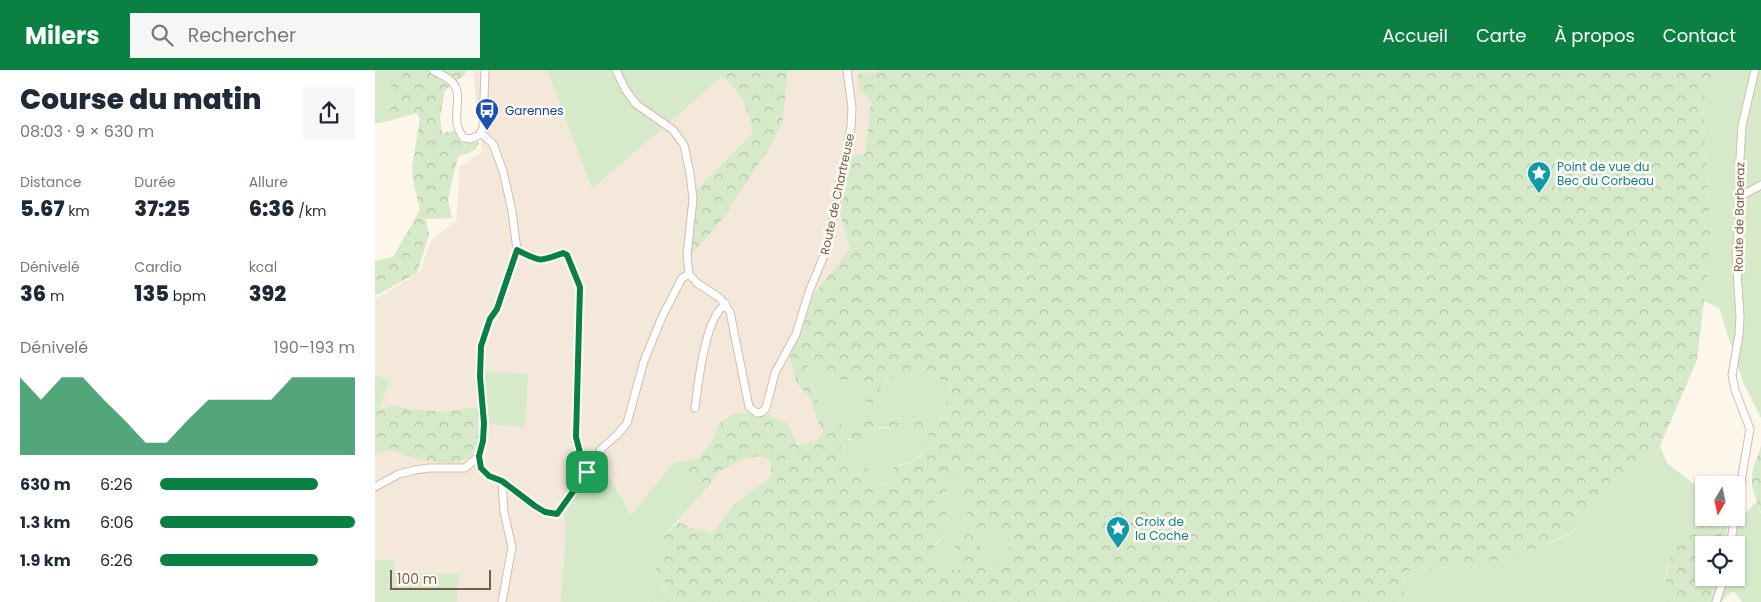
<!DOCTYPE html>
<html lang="fr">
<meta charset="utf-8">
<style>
:root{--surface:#fff;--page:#f6f6f7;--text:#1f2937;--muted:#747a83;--accent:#0b8043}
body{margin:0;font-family:Poppins,sans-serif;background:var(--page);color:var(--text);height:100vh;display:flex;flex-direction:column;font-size:19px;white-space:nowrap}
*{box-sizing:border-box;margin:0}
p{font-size:16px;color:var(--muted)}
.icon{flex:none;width:28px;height:28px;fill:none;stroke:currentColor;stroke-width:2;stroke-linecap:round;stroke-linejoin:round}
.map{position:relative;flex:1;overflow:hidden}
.side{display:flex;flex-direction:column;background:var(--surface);width:375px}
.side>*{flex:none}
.needle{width:32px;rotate:189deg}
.buttons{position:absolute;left:1320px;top:406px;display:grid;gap:10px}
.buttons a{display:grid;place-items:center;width:50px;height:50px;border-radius:0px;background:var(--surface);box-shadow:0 1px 4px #0004;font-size:25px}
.scale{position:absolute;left:15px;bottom:12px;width:101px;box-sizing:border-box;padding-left:5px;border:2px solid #785d4e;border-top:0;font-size:14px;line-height:18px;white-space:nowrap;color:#785d4e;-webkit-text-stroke:4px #fffaf2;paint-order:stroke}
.pin{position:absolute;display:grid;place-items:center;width:42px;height:42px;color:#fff;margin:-21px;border-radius:10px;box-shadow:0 2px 8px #0006}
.round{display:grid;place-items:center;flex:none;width:52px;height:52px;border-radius:0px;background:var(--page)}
.head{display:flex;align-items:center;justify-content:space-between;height:85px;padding:0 20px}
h1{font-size:28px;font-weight:800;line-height:38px}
.stats{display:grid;grid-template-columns:repeat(3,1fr);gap:8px;height:85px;padding:5px 20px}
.stats div{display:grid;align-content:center}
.stats b{font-size:21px;font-weight:800}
.stats small{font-size:14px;font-weight:400}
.stats p{font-size:14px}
.chart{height:140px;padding:10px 20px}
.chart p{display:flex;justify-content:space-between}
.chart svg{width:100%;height:90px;margin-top:5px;fill:var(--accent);opacity:.7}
ul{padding:0 20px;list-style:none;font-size:16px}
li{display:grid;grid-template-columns:80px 60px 1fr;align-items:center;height:38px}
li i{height:12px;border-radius:6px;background:var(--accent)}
header{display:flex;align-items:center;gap:30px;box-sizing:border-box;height:70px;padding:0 25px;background:var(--accent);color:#fff}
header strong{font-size:24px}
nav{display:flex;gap:28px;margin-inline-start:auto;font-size:18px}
.search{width:350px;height:45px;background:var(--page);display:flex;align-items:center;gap:12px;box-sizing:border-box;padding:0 18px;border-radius:0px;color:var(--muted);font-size:19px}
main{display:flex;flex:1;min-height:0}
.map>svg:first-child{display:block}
.residential{fill:#f4e8da}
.green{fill:#d6eac9}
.forest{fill:url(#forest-crowns);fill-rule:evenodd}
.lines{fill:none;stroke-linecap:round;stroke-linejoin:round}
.minor-casing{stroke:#cfbeb0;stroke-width:9}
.minor{stroke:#fff;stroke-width:7}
.route-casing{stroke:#fff;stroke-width:10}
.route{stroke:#0b8043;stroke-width:6}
.labels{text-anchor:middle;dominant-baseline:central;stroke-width:5;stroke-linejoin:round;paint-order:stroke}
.transit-label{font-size:12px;fill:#164399;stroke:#fffaf2;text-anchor:start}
.culture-label{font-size:12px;fill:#0d838f;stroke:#fffaf2;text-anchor:start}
.street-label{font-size:12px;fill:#785d4e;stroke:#fffaf2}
</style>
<header>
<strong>Milers</strong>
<div class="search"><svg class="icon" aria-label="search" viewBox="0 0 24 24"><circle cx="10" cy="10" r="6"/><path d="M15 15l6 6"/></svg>Rechercher</div>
<nav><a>Accueil</a><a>Carte</a><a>À propos</a><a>Contact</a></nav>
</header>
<main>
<section class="side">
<div class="head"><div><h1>Course du matin</h1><p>08:03 · 9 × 630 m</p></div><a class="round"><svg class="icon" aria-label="share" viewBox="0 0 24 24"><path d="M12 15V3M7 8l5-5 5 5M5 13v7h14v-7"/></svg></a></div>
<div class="stats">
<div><p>Distance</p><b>5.67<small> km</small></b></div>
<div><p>Durée</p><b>37:25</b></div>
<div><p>Allure</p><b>6:36<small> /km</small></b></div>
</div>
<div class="stats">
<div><p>Dénivelé</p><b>36<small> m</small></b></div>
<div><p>Cardio</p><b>135<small> bpm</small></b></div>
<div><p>kcal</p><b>392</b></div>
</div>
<div class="chart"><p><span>Dénivelé</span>190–193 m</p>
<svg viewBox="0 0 160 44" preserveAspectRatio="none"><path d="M0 44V6L10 17L20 6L30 6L40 17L50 27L60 38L70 38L80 27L90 17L100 17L110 17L120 17L130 6L140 6L150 6L160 6V44z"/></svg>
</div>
<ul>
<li><b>630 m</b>6:26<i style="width:81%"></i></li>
<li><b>1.3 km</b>6:06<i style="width:100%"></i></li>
<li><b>1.9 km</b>6:26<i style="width:81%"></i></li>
</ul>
</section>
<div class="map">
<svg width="1386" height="532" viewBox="0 0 1386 532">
<defs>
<pattern id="forest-crowns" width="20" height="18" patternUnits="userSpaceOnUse" patternTransform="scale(1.25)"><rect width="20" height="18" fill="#d6eac9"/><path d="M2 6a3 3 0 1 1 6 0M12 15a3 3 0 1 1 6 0" fill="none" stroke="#b2c1a5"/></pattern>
</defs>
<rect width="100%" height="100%" fill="#fcf6eb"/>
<path class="residential" d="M98 0H172L217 119 347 7 363 22 372 40 378 63 322 119 408 50 413 0H505L503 2 484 3 488 25 496 31 490 84 465 144 475 179 437 227 422 314 434 327 449 363 443 370 423 375 420 368 343 355 339 368 324 388 298 393 256 445 225 388 189 439 190 467 186 532H82L85 504 20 502 18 489 0 490V227L2 228 44 203 57 169 81 151 85 97 107 82Z
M384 386 396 391V407L359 434 338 463 319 459 303 452 334 416 343 402 370 389Z"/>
<path class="green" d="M0 0H12L20 32 13 38 21 49 0 54Z
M172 0H338L347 7 217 119Z
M1341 0H1386V348L1368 312 1344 238 1329 231 1336 173 1328 32Z
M433 296 449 300 464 310 481 308 489 310C496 327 489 347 475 357 469 355 462 353 457 349 446 341 431 309 433 296Z
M549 299C554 302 559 307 564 309 570 313 575 309 576 319L564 354C553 354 543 351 532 349 521 348 510 350 500 343L499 339 504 322 511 311 519 307 532 306Z
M107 301 153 304 150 357 111 354Z
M0 304 15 311 4 338 0 341Z
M498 357 511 358 520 357 532 363 558 365 560 368C550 380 541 393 526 394 520 403 515 416 503 414L495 399 476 389 469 383 463 372 464 368 467 366 475 370 492 368Z
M1285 376 1292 393 1329 422V445L1326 454 1311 464 1291 498 1290 528 1286 532H1031L1027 502 1137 490 1197 463 1232 414Z
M224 388 256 445 298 393 334 416 289 466 292 514 280 532H186L190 467 189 439Z
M577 405H581L586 411 589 429 596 451 613 463 635 465 638 471C633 480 625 493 614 494L605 475 581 478 585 499 581 501 571 493 555 487 557 479 568 466V438H559V433L572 421Z
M1382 431 1386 444V532H1367L1359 521 1350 527 1347 532H1334L1344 508H1361V475H1350L1352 463Z
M19 489 20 502 85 504 82 532H0V490Z"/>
<path class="forest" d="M12 0H92L90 5 70 20 65 48 67 63 80 61C87 73 91 73 104 72L101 79 83 87 73 129 77 148 51 149 54 165 42 203 2 225 0 224V191L18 187 45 140 38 110 37 97 45 48 42 43 21 49 13 38 20 32Z
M338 0H413L408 50 396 76 346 151 315 186 322 119 378 63C371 32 365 19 338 0Z
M505 0H1341L1328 32 1336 173 1322 290 1285 376 1232 414 1197 462 1137 490 1027 502 1031 532H280L292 514 281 500 289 466 303 452 320 459 338 463 359 434 396 407V391L384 386 370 389 343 402 334 416 298 393 324 388 339 368 343 355 354 346 364 343 394 345 412 353 423 375 442 370 448 363 434 327 422 314 415 287 437 227 475 179 465 144 476 86 490 84 496 31C485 23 482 16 484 3L503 2ZM433 296 449 300 464 310 481 308 489 311C496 327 489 347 475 357 469 355 462 353 457 349 447 342 430 308 433 296ZM549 299C554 302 559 307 564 309 570 313 575 309 576 319L564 354C553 354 543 351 532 349 521 348 510 350 500 343L499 339 504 322 511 311 519 307 532 306ZM498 357H520L532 363 558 365 560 368C553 377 544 390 533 393 528 395 524 395 518 398L515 411 507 415 503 414 495 399 476 389 469 383 463 372 464 368 467 366 484 372 492 368ZM577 405H581C587 412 587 418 588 427 594 461 604 463 635 465L638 471C633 480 625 492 614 494 606 478 602 461 581 461L575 467V471L581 478 585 499 581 501 571 493 555 487C560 467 576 466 571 441L568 438H560L559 433 572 421Z
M18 335 35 339 68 342 103 337C103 349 106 364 102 376 93 400 59 393 40 388 35 387 18 380 14 380 10 380 4 384 0 385V341Z
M1386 376V443L1377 416V402Z
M1329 445V448H1353L1350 475H1329V508H1344L1334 532H1286L1290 528C1291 502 1291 485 1310 465 1319 456 1324 458 1329 445Z"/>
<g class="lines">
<g class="minor-casing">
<path id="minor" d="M58 0C64 4 73 7 78 13 90 27 73 51 89 68L96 69 104 65 108 58 110 0
M241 0 250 19 261 34 298 60 309 75 315 103 318 129 312 185 314 204 322 213 345 228 355 242 374 337 382 343 387 342 391 338 400 303 421 264 434 222 452 178 476 57 477 38 472 0
M106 63 118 74 128 101 137 141 142 180 122 239 115 249 106 276 105 307 109 353 108 371 104 386 106 398 114 406 127 411 159 436 170 442 182 444 213 402 215 401 226 379 244 363 252 353 269 291 287 247 307 208 314 204
M1366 126 1386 115
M142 180C166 192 163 192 188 183L192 185 205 217 201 367 209 398 213 402
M320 338C323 314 330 246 351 234
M127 411 129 442 137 477 127 532
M0 417 24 404 40 400 54 398H90L104 386
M1361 440 1375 359 1360 320 1357 305 1364 265 1365 247 1361 185 1365 141V88L1367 56 1380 0
M1355 475 1360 448
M1341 532 1349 508"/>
</g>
<use href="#minor" class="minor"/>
</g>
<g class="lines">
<g class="route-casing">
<path id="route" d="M142 180C166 192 164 192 188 183L192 185 205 217 201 367 209 398 212 402 182 444 170 442 160 436 127 411 114 406 106 398 104 386 108 371 109 353 105 307 106 276 115 249 122 239Z"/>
</g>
<use href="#route" class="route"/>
</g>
<defs>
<g id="bus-pin" transform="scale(1.25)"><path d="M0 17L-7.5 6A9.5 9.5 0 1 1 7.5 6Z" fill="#1a4fb4" stroke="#fffaf2"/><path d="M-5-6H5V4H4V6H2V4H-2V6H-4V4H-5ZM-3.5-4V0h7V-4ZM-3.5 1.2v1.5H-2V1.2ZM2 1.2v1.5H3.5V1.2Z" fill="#fff"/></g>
<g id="sight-pin" transform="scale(1.25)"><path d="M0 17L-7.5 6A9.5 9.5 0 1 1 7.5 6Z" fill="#0f9aa8" stroke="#fffaf2"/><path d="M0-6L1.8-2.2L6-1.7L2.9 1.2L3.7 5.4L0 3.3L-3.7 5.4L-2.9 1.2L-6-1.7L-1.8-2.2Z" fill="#fff"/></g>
</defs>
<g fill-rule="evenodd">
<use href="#bus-pin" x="112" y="40"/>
<use href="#sight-pin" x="1164" y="103"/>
<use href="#sight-pin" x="743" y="458"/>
</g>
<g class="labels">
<g class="transit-label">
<text x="130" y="40">Garennes</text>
</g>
<g class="culture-label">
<text x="1182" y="96">Point de vue du<tspan x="1182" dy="14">Bec du Corbeau</tspan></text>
<text x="760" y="451">Croix de<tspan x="760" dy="14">la Coche</tspan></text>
</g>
<g class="street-label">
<text transform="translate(462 124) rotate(-78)">Route de Chartreuse</text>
<text transform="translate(1364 147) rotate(-89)">Route de Barberaz</text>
</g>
</g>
</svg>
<div class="buttons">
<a><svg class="needle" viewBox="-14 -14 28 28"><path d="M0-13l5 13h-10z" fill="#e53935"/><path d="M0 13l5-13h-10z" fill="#747a83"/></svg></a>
<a><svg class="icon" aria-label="locate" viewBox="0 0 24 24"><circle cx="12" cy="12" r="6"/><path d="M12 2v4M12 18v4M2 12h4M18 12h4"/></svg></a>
</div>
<div class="scale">100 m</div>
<div class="pin" style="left:212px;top:402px;background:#1e9e55"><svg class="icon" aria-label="arrive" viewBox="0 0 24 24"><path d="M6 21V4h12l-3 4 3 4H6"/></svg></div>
</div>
</main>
